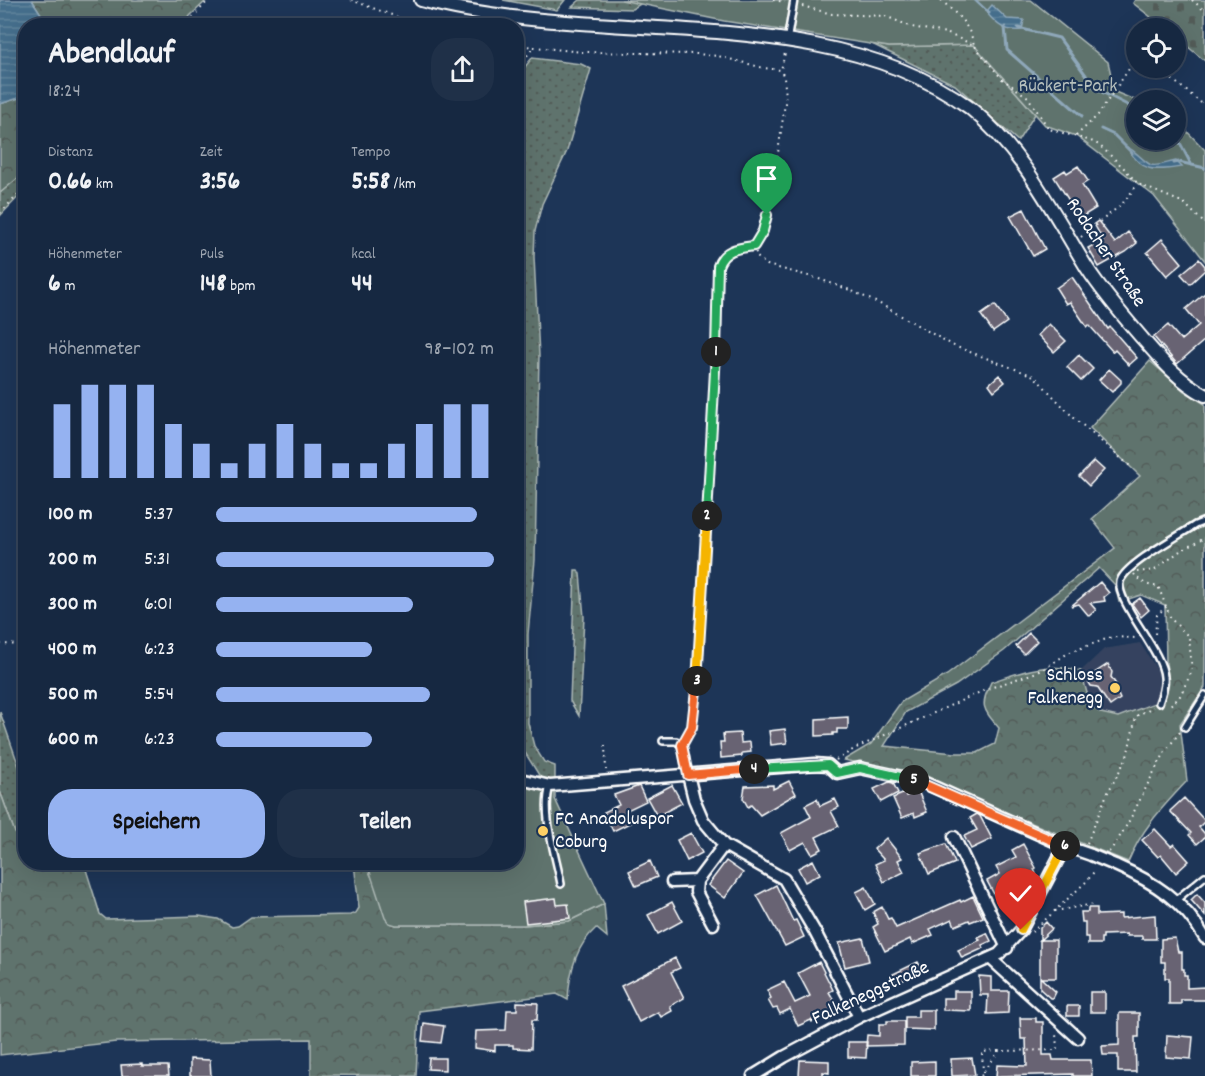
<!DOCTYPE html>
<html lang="de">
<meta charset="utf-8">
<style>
:root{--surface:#162841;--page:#1f3048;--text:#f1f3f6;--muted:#9ea6b1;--line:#35445a;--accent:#95b2f1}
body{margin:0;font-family:Dekko,sans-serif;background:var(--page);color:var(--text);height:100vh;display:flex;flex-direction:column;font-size:22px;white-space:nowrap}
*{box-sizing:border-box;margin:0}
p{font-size:20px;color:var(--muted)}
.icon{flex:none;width:33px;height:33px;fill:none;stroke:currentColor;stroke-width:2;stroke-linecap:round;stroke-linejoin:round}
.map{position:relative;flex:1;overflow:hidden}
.side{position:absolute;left:18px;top:18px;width:506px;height:852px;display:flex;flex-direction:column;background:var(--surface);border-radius:24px;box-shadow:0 6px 24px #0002,0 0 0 2px var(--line)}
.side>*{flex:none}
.tools{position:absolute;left:1126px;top:18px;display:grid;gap:12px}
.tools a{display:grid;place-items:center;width:60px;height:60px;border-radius:50%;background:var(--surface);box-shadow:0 6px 24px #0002,0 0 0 2px var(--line);font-size:30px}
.pin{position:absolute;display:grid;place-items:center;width:51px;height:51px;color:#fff;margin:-62px -26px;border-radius:50% 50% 50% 0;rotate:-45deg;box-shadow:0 0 6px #0007}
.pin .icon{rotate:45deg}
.km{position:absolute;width:30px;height:30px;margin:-15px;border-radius:50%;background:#222;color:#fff;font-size:16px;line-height:30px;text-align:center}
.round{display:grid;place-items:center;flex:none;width:63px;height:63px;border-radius:24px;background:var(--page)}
.overview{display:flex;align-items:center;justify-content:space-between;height:102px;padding:0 30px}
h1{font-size:33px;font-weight:700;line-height:45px}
.stats{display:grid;grid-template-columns:repeat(3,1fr);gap:9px;height:102px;padding:6px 30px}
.stats div{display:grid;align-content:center}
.stats b{font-size:26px;font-weight:700}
.stats small{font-size:16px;font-weight:400}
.stats p{font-size:16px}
.chart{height:168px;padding:12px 30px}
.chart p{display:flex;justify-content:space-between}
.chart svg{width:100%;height:108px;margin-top:6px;stroke:var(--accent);stroke-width:6}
.button{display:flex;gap:12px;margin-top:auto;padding:12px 30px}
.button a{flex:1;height:69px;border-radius:24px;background:var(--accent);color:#111;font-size:24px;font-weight:700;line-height:69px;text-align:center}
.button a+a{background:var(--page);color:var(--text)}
ul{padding:0 30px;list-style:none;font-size:20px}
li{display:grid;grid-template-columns:96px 72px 1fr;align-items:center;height:45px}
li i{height:15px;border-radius:8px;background:var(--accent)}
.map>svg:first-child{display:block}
.built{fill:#34435f}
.grass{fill:url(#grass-dots);stroke:#aeb9b6;stroke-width:1.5}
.forest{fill:url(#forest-crowns);stroke:#aeb9b6;stroke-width:1.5;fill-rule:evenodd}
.cemetery{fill:url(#cemetery-stones);stroke:#aeb9b6;stroke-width:1.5}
.park{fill:#5e736d;stroke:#aeb9b6;stroke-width:1.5}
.water{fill:url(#water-rules);stroke:#8fa8ba;stroke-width:1.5}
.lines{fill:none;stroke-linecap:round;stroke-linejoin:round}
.stream{stroke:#8fa8ba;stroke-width:3}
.building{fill:#686473;stroke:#fff;stroke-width:1.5}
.service-casing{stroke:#fff;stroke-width:10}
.minor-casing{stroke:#fff;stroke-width:15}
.tertiary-casing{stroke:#fff;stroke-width:16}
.path{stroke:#fff;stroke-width:2;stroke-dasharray:1.5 4.5;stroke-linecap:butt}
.service{stroke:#1d3557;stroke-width:5}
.minor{stroke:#1d3557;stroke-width:10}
.tertiary{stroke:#1d3557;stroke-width:12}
.minor-bridge-casing{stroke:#fff;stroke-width:15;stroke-linecap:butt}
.minor-bridge{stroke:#1d3557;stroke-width:10}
.split-1-casing{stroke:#fff;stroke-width:12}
.split-2-casing{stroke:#fff;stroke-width:12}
.split-3-casing{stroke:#fff;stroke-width:12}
.split-4-casing{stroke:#fff;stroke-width:12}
.split-5-casing{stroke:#fff;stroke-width:12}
.split-6-casing{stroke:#fff;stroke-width:12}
.split-7-casing{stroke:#fff;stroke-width:12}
.split-1{stroke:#22a559;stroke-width:8}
.split-2{stroke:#22a559;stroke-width:8}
.split-3{stroke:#f5b400;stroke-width:8}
.split-4{stroke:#f0652b;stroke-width:8}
.split-5{stroke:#22a559;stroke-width:8}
.split-6{stroke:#f0652b;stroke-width:8}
.split-7{stroke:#f5b400;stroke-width:8}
.poi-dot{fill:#ffd166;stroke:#1d3557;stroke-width:2}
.labels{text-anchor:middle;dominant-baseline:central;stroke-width:4.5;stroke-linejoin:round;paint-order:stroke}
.park-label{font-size:20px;fill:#b7c0bd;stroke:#1d3557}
.street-label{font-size:20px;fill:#fff;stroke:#1d3557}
.poi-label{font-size:20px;fill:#fff;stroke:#1d3557;text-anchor:end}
</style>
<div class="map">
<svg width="1205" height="1076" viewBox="0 0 1205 1076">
<defs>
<pattern id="grass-dots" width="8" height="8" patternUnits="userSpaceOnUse" patternTransform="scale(1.5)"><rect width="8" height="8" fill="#5e736d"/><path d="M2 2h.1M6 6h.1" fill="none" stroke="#535c59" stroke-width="1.8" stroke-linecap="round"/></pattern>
<pattern id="forest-crowns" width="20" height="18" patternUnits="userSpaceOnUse" patternTransform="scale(1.5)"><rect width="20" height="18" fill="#5e736d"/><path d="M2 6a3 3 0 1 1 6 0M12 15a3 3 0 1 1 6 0" fill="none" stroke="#535c59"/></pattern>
<pattern id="cemetery-stones" width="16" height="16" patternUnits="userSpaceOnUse" patternTransform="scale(1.5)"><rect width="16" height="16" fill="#5e736d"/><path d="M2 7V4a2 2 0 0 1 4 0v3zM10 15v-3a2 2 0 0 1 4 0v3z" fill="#535c59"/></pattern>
<pattern id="water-rules" width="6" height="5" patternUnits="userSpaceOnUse" patternTransform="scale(1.5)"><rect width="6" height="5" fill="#456e8c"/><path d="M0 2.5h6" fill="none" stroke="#61849d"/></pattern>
</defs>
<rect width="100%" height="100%" fill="#1d3557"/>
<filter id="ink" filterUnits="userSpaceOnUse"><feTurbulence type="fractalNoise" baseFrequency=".0167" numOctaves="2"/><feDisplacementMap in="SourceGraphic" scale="12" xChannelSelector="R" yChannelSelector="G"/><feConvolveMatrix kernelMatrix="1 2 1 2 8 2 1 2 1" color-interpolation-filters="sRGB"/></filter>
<g filter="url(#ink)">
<path class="built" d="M1140 643 1158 671 1159 703 1118 717 1101 713 1090 704 1081 671 1104 649Z"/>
<path class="grass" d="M503 0H565L557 10Z
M580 0H647L632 9 572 7Z
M872 44 889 47 974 45 1035 114 1018 141 955 85Z
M532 58 581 64 591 69 567 151 542 204 535 231 534 257 539 356 535 560 528 634V723L534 746 544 762 555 766V781L542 780 516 738V78Z
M25 172V190L0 216V193Z
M575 570H578L580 574 584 617 579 716 570 701Z
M0 712 25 784 26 834 17 835 15 833 0 791Z"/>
<path class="forest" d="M32 0H207L190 16 185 26 48 25Z
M25 96V172L0 193V104Z
M1150 361 1184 391 1205 404V687L1180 724 1187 781C1162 808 1142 828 1128 862L913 775 844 760 871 744 901 702 947 675 1115 548 1092 519 1140 476 1090 428ZM1099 568 1115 585 1119 602 1141 595 1165 605 1166 663 1169 682 1165 699 1118 717 1101 713 1090 704 1081 671C1047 662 1023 671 991 682 980 706 982 708 999 728L995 744 977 753H955L884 746 906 712 956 685 1004 651Z
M0 791 15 833 18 835 25 834 26 862 84 863 100 914 106 919 199 916 218 919 232 927 238 926 251 917 350 915 356 913 359 908 354 863 367 862 370 874 396 925H524L569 921 604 904 607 937 596 928C576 946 569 973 568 1000L557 994 419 1011 416 1076 311 1075V1039L116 1042 0 1055Z"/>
<path class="cemetery" d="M1135 0H1205V61L1176 37V28H1165L1133 3Z"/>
<path class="park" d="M621 0H1031L1108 62 1115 92 1137 101V140H1176V120L1205 150V261L1154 196 1076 136 1045 125 974 45 889 47 724 21Z
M516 782 555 791V799L604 904 569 921 524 925H396L389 923 385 918 367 863 516 862Z"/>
<path class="water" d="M0 0H32L48 25 26 26 25 96 0 104Z
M992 5 1007 19 1024 20 1022 30C1004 32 997 25 986 12Z
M1127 147C1136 151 1143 161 1151 165 1158 167 1169 162 1176 161L1182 167C1154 171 1142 173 1127 147Z"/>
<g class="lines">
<path class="stream" d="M975 0 989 13
M1005 27 1007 50 1082 116
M1018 28 1059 38 1096 89 1137 110
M1176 122 1181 130 1179 141 1191 164
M1101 129 1114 135 1132 153
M1174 163 1179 162 1205 168"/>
</g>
<path class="building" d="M1078 166 1088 181 1082 185 1096 208 1080 218 1054 177 1065 170 1067 173Z
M1024 209 1045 249 1033 256 1010 216Z
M1098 221 1115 243 1128 232 1137 243 1126 252 1099 267 1088 248 1103 240 1094 224Z
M1162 239 1182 263 1167 276 1147 252Z
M1199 259 1205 266V270L1190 284 1181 274Z
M1072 277 1108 329 1110 327 1137 358 1129 365 1115 350 1113 352 1089 325 1087 327 1070 302 1066 304 1056 288Z
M1205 293V340L1177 364 1154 337 1168 325 1181 340 1199 325 1186 309Z
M995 305 1007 322 993 332 981 315Z
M1049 324 1066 341 1054 352 1038 335Z
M1079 355 1093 369 1081 381 1067 367Z
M1109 369 1121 380V383L1112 392 1099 380Z
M999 375 1005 382 994 391 989 384Z
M1094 461 1104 470 1089 486 1079 476Z
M1100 582 1109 593 1104 597 1105 601 1090 603 1096 610 1089 616 1079 604 1071 606Z
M1140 598 1149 610 1141 617 1132 604Z
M1029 633 1037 641 1024 654 1016 646Z
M1108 664 1112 672 1111 677 1117 686 1115 688 1120 699 1110 706 1097 687 1091 686 1088 681 1090 676Z
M848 717V729H837V733H833V735L816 736V719Z
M785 729 787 743 771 745 769 731Z
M740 733 741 743 750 742 751 752 742 753V756L721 758 720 742H724L723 734Z
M789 781 796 794 760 815 751 805 748 807 743 798 745 786 773 785V789Z
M889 782 893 783 898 793 881 802 874 789Z
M672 785 682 803 657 816 647 798Z
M639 786 646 801 627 810 632 822 613 831 604 812 619 805 614 795Z
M918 791 927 812 915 817 914 813 902 818 893 798 905 793 906 796Z
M1184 798 1205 821 1199 827 1205 834V837L1197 844 1189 835 1191 833 1170 811Z
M817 799 820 806 835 799 839 807 831 811 839 826 816 837 822 849 812 854 805 842 790 850 781 833 811 817 805 805Z
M977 814 980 816 992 839 971 849 964 836 977 830 970 818Z
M1155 829 1171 846 1174 844 1189 861 1176 873 1161 855 1158 857 1142 840Z
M691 833 702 853 687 861 677 840Z
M886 838 902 858 898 860 904 872 884 882 875 864 884 860 874 849Z
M946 844 955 863 929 874 920 853Z
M1023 844 1036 868 1034 869 1036 874 1027 879 1032 888 1016 897 1011 888 995 896 987 881 1000 874 996 867 1016 857 1012 850Z
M813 860 820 874 805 882 798 868Z
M650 861 657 877 636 886 629 871Z
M726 861 743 873 725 898 708 885Z
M776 885 793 921 796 920 804 937 785 946 757 895Z
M866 887 875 904 865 910 856 892Z
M1197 894 1205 903V916L1191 900Z
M973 896 983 917 970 922 969 920 955 926 952 919 930 929 933 935 912 944 910 939 885 951 873 927 878 924 873 912 882 907 888 919 891 918 896 928 960 900 961 902Z
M556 898 557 905 568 904 570 918 526 923 523 902Z
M672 902 682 921 658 934 648 915Z
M1088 908H1097V915L1121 914V918L1155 915 1156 939H1142V936H1127V934L1103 935V938H1101V944H1088V937H1085V922H1082L1081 912H1088Z
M1046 922 1052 929 1040 940H1056V978H1041L1056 992 1053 998H1050L1040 989V928Z
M987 933 991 941 982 945 984 948 962 958 958 950 980 940 978 937Z
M863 938 869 961 845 967 839 943Z
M1175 938 1178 952H1182V969H1184V975H1187V988L1205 987V1000H1181V1004H1169V978H1165V962H1161V939Z
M675 958 680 968 671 972 684 998 670 1006 672 1011 661 1017 658 1012 639 1022 621 986Z
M819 962 833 990 829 992 838 1007 812 1022 811 1020 798 1026 790 1009 780 1014 777 1008 773 1009 768 1000 771 998 767 990 784 982 795 1003 810 996 798 973Z
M918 962 923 971 897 983 893 974Z
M979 976 991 977V991H1009L1008 1013 987 1014 988 995H980Z
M954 991H971V1011L943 1010V998H954Z
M1090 992H1105V1012H1090Z
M517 1002 538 1003 537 1020H532L531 1049 513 1048V1045H495V1051L475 1048 476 1031 506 1030 507 1010H517Z
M1067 1006H1079V1016H1067Z
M918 1010H934V1030L905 1029V1017H918Z
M1119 1013H1139V1037H1135L1136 1072H1118V1055H1103L1102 1046 1119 1045Z
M1020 1018H1036V1022H1043V1055H1052L1053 1060H1091L1092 1076H1073V1074L996 1076 997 1065 1027 1066 1026 1039H1021Z
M887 1021H904V1045L866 1046 867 1035 879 1036V1024H887Z
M424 1023 444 1026 441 1043 422 1041Z
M1167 1035 1193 1037 1191 1059 1166 1057Z
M848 1042H867L866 1058 848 1057Z
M429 1058H445V1070L428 1069Z
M972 1058 975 1075 952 1076 951 1059Z
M190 1059 210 1060 211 1076H190Z
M800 1060 829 1061V1073L823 1072V1076H799Z
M935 1061V1076H911V1062Z
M142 1064V1066H168L169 1076H122L121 1065Z"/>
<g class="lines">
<g class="service-casing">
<path id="service" d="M788 36 794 0
M1159 703C1162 695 1165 686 1164 677 1163 651 1111 597 1121 579 1130 562 1177 537 1195 525L1205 521
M1185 727 1205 695
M663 741H676L682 745 688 775
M550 786C541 814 556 856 561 884
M1176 900 1205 876"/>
</g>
<g class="minor-casing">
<path id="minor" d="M688 775 694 799 703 820 724 845 784 879 815 932 859 1017
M516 778 550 786 815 764 828 765 837 773 860 768 921 781 1065 846 1091 855
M954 837 1007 948
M1115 865C1154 882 1184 901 1205 938
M672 882 697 881
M713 924 696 892 697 881 724 845
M991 959 1078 1038
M753 1076 784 1057 859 1017 999 954 1021 930 1065 846"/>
</g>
<g class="tertiary-casing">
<path id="tertiary" d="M421 0C594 47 824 0 970 108 1023 151 1052 211 1087 268 1103 293 1123 316 1142 338 1161 360 1179 381 1205 395"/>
</g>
<path class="path" d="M351 0 408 21 426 26
M773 0 785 2
M941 0C957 15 969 23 974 45
M1192 0 1205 11
M802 6 832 14 885 16 912 27 946 33 974 45 1002 79 1028 97 1049 129 1091 141 1099 145 1123 167 1138 184 1184 203 1205 224
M184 26 209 0
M516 45 582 52 697 54 718 56 764 68 781 70 785 53
M1158 68 1205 106
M516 70 533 48
M1076 136 1098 115 1131 66 1137 60
M0 213 26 187
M1081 237 1122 204 1138 184
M754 246 757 257 767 265 816 278 850 290 882 305 954 346 1034 376 1073 417 1130 466
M1137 572 1155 570 1180 551 1205 538
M1134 574C1140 582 1149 587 1158 586L1171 619 1189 637 1192 671 1179 698 1170 705 1167 704
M1155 634 1157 615 1167 606
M0 644 26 645
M686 739 692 727 695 716 716 376 718 266C724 249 738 248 754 246L763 231 767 215 778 153 786 96 784 78 781 70
M605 745 606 770
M836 760 856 748 987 689 1040 671 1070 652 1112 637 1137 638
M1087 843 1107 794 1127 757 1136 716 1153 707
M1109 852C1138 815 1150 767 1181 731
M1055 911 1094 904
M1032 932 1087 881 1096 869
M983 1073 982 1052 999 1051
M981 1076 999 1051 1057 1050 1056 1033"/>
<use href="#service" class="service"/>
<use href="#minor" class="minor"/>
<use href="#tertiary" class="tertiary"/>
<g class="minor-bridge-casing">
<path id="minor-bridge" d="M1091 855 1115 865"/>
</g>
<use href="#minor-bridge" class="minor-bridge"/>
</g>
</g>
<g class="lines" filter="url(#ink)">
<g class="split-1-casing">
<path id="split-1" d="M716 352 718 266C724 249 738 248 754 246L763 231 767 215"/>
</g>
<g class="split-2-casing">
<path id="split-2" d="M707 516 716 352"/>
</g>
<g class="split-3-casing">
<path id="split-3" d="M697 681 707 516"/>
</g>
<g class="split-4-casing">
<path id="split-4" d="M697 681 692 727 682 745 688 775 754 769"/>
</g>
<g class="split-5-casing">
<path id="split-5" d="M754 769 828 765 837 773 860 768 914 780"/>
</g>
<g class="split-6-casing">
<path id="split-6" d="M914 780 1065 846"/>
</g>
<g class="split-7-casing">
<path id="split-7" d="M1021 930 1065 846"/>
</g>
<use href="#split-1" class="split-1"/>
<use href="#split-2" class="split-2"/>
<use href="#split-3" class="split-3"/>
<use href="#split-4" class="split-4"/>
<use href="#split-5" class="split-5"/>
<use href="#split-6" class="split-6"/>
<use href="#split-7" class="split-7"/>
</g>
<g class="poi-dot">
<circle cx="1115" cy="688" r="6"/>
<circle cx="543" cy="831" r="6"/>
</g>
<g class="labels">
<g class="park-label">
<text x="1068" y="87">Rückert-Park</text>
</g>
<g class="street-label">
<text transform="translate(1105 253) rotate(56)">Rodacher Straße</text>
<text transform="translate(871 994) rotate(-25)">Falkeneggstraße</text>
</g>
<g class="poi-label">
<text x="1103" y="676">Schloss<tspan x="1103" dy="23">Falkenegg</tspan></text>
<text x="555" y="820" text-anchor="start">FC Anadoluspor<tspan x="555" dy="23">Coburg</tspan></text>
</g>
</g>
</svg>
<div class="tools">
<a><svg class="icon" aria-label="locate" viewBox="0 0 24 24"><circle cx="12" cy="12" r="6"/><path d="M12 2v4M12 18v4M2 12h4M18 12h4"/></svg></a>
<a><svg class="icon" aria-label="layers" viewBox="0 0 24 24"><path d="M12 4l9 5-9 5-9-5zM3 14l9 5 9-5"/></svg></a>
</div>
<div class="pin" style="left:767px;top:215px;background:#1e9e55"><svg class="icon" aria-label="arrive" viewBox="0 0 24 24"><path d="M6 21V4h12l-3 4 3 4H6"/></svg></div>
<div class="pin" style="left:1021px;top:930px;background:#d93025"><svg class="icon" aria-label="check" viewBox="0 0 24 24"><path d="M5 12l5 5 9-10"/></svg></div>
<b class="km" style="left:716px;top:352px">1</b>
<b class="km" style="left:707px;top:516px">2</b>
<b class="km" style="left:697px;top:681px">3</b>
<b class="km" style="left:754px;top:769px">4</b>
<b class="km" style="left:914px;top:780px">5</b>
<b class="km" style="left:1065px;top:846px">6</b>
<section class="side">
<div class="overview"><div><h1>Abendlauf</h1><p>18:24</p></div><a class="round"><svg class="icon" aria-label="share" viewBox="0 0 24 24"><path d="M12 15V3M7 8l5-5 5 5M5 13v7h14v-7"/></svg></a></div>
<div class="stats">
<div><p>Distanz</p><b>0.66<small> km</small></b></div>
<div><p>Zeit</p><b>3:56</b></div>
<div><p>Tempo</p><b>5:58<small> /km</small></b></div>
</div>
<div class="stats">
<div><p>Höhenmeter</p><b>6<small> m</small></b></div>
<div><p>Puls</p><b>148<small> bpm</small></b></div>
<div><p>kcal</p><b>44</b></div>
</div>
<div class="chart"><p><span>Höhenmeter</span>98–102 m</p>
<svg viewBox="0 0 160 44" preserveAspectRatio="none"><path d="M5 44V14M15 44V6M25 44V6M35 44V6M45 44V22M55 44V30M65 44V38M75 44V30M85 44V22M95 44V30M105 44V38M115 44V38M125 44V30M135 44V22M145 44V14M155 44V14"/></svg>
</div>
<ul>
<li><b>100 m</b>5:37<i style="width:94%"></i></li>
<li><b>200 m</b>5:31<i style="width:100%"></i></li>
<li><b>300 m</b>6:01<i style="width:71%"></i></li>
<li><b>400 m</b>6:23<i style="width:56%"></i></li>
<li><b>500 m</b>5:54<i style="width:77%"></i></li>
<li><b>600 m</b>6:23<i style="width:56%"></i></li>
</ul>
<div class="button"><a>Speichern</a><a>Teilen</a></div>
</section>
</div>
